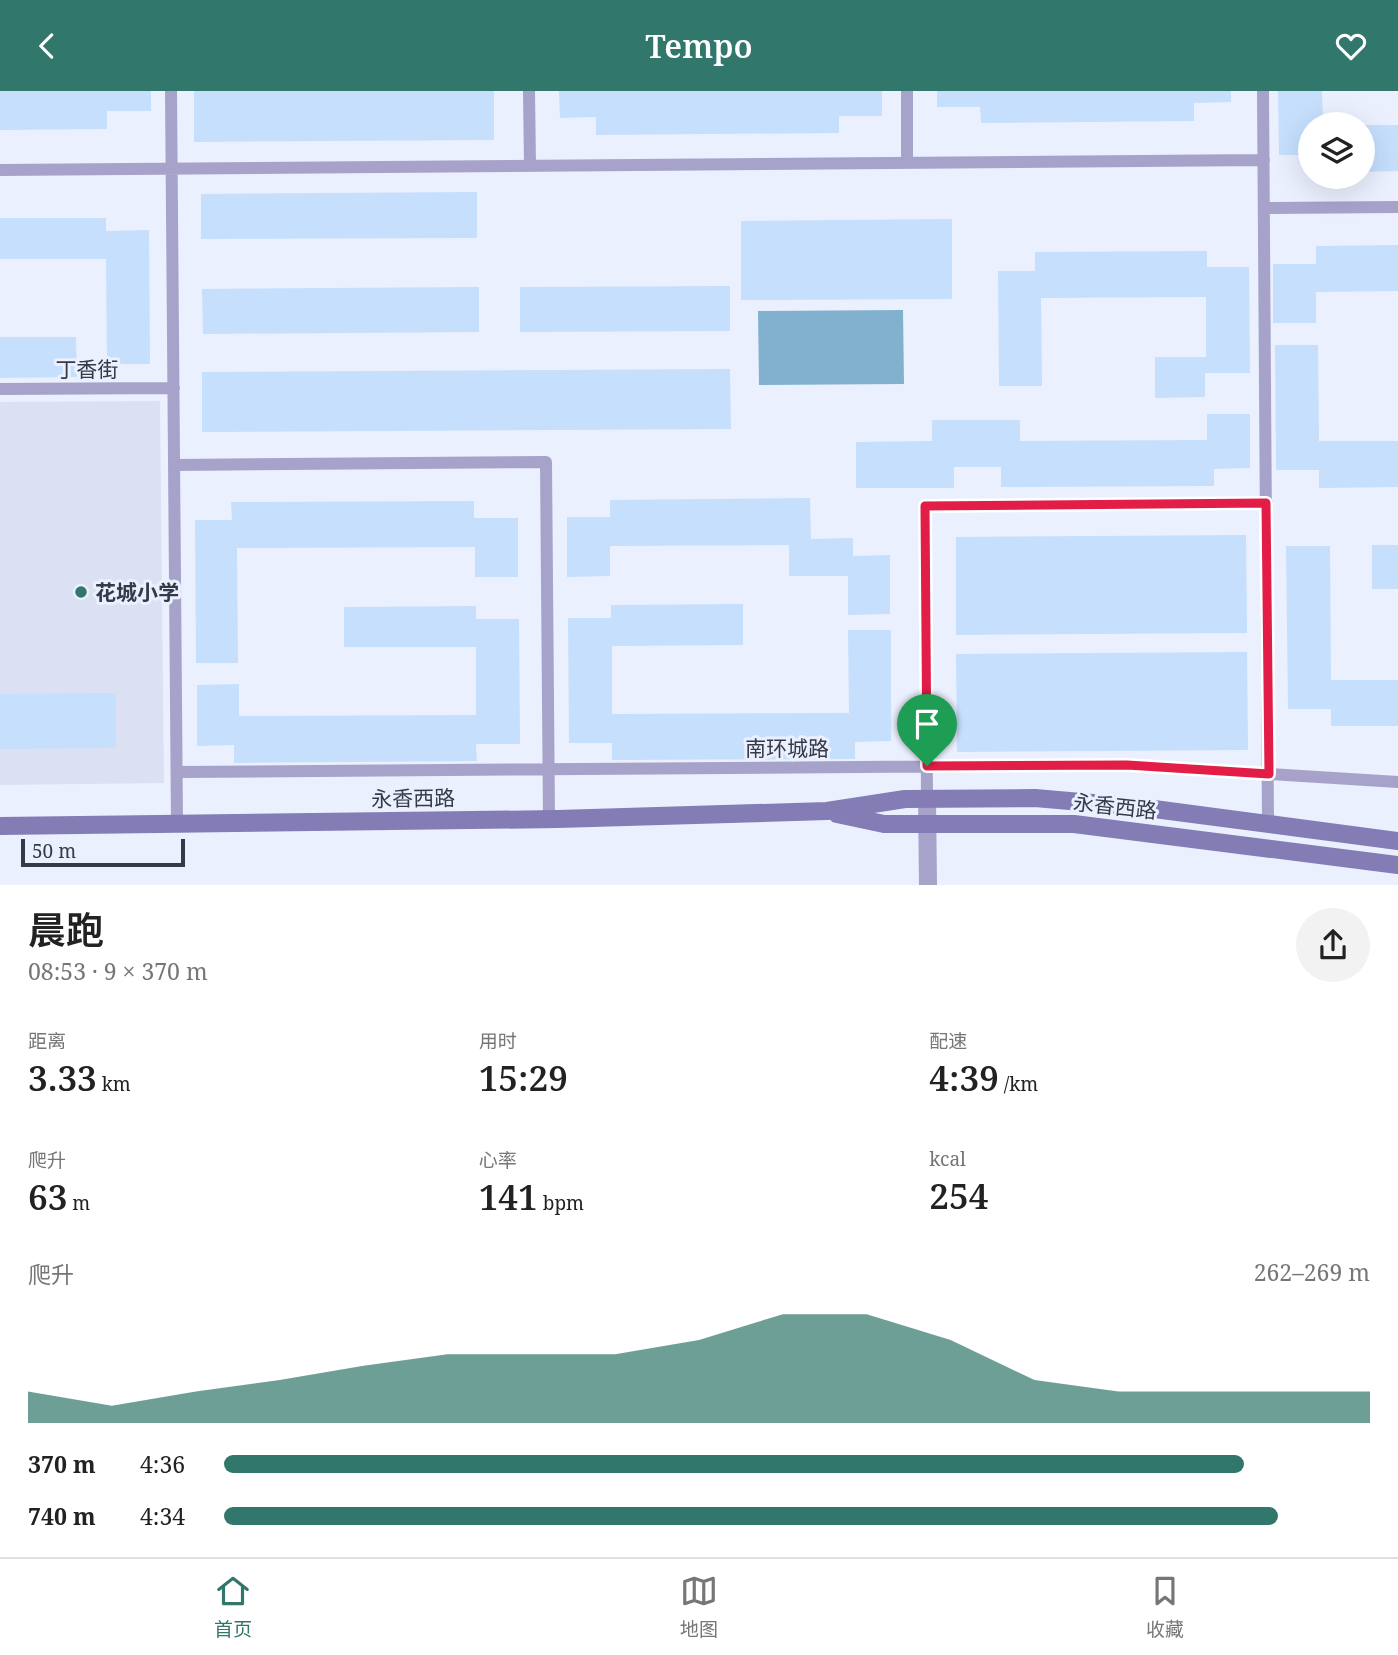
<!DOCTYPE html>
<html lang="zh">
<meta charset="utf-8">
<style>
:root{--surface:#fff;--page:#f2f2f2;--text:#222;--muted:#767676;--line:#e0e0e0;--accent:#32776b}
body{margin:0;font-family:"Noto Serif","Noto Sans SC",serif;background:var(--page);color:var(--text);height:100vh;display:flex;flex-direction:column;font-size:26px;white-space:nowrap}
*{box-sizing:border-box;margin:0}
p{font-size:23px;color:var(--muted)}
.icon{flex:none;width:38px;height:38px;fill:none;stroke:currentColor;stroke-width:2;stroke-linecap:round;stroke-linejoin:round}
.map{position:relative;height:794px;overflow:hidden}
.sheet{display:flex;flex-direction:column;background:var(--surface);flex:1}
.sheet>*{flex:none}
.controls{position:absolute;left:1298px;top:21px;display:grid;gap:14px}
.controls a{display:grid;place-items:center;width:77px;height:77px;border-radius:50%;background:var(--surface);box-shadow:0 7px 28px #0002;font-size:35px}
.scale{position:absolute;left:21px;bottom:18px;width:164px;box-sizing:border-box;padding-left:7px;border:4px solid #363a48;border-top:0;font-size:19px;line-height:24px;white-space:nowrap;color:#363a48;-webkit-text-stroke:5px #ebf0fe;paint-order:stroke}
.pin{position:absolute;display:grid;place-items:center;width:60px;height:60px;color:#fff;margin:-72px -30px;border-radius:50% 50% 50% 0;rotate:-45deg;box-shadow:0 0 7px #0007}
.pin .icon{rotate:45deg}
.round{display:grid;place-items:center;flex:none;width:74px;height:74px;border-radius:37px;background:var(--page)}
.summary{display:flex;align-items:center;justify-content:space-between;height:119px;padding:0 28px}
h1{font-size:38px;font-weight:600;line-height:52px}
.stats{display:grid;grid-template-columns:repeat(3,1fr);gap:10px;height:119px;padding:7px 28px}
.stats div{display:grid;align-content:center}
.stats b{font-size:35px;font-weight:600}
.stats small{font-size:19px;font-weight:400}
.stats p{font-size:19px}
.chart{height:196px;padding:14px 28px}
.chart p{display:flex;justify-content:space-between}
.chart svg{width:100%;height:126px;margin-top:7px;fill:var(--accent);opacity:.7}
ul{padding:0 28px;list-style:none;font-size:23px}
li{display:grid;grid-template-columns:112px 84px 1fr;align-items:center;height:52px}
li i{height:18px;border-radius:9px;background:var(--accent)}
header{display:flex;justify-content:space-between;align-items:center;height:91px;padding:0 28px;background:var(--accent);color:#fff;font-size:32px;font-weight:600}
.dock{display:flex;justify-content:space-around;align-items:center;height:98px;border-top:2px solid var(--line);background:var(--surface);font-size:19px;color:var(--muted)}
.dock a{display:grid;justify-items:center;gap:4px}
.dock .selected{color:var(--accent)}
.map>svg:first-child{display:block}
.built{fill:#dbe1f2}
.water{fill:#81b1ce}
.building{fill:#c5dffd}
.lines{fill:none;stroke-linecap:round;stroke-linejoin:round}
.lane{stroke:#a6a2ca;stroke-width:12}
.street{stroke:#a6a2ca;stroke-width:18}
.secondary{stroke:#837cb5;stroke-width:18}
.route-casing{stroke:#fff;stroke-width:14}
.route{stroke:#e11d48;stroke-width:9}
.poi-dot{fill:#32776b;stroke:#ebf0fe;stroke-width:2.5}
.labels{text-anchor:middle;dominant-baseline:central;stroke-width:6;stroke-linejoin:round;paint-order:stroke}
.street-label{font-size:21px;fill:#363a48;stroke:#ebf0fe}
.poi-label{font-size:21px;font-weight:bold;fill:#363a48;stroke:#ebf0fe;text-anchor:start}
</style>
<header><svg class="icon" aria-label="back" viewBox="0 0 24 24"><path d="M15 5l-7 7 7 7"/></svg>Tempo<svg class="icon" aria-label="heart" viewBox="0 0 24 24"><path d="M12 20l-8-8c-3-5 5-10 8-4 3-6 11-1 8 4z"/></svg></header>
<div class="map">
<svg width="1398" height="794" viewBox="0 0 1398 794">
<rect width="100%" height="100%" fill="#ebf0fe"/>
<path class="built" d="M160 310 164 692 0 694V311Z"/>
<path class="water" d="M903 219 904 293 759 294 758 220Z"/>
<path class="building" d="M0 0H151V20H107V38L0 39Z
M194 0H494V49L194 51Z
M559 0H882V25H839V42L596 44V26L560 27Z
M937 0H1231V11L1194 12V30L981 32 980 16H937Z
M1278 0H1322L1323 33H1311V64H1279Z
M1363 34H1398V80L1363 81Z
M477 101V147L201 148V103Z
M0 127H106V140L149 139 150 273H107L106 168H0Z
M952 128V208L741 209V130Z
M1398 154V200L1316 201V232H1273V173H1316V155Z
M1207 160V176H1249L1250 282H1205V306L1155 307V266H1206V206L1041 207 1042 295H999L998 180H1035V161Z
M730 195V240L520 241V196Z
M479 196V241L203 243 202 198Z
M0 246H76L77 286 0 287Z
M1275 254H1318L1319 350H1398V396L1319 397V379H1276Z
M730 278 731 338 202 341V281Z
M1207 323H1250V377L1214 378V395L1001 396V376H954V397H856V351L932 350V329H1020V350L1207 349Z
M810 407 811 448 853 447V465L890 464V523L848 524V485H789V454L610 455V485L567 486V426H610V409Z
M474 410V427H518V486H475V456L237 457 238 572H196L195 429H232L231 411Z
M1246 444 1247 542 956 544V446Z
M1372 454H1398V498H1372Z
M1286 455H1330L1331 589H1398V635H1331V618H1288Z
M743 513V554L612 555V623L849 622 848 539H891V650L855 651V668L612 669V652H569L568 527H611V514Z
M476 515V528H519L520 653H476L477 670 234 672V654L197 655V594L239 593V625L476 624V556H344V516Z
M1247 561 1248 659 957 661 956 563Z
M116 602V657L0 658V603Z"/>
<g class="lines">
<path class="lane" d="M171 0 177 734
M529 0 530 75
M907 0V72
M1263 0 1268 733
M0 79 1264 69
M1264 117 1398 116
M0 298 174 297
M174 374 546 371 549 728
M177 681 1127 674 1398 691
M927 707 925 415 1267 412"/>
<path class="street" d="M927 707 928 794"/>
<path class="secondary" d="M837 723 884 733H1074L1398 774
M0 735 558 728 827 720 905 708 1035 707 1139 716 1398 750"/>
</g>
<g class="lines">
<g class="route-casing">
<path id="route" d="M1266 412 1269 683 1127 674 927 675 925 415Z"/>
</g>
<use href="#route" class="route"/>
</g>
<circle class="poi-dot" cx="81" cy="501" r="7"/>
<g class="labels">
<g class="street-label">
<text x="87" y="278">丁香街</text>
<text x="787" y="657">南环城路</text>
<text transform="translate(413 707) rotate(-1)">永香西路</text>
<text transform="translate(1115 715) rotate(6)">永香西路</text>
</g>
<g class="poi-label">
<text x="95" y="501">花城小学</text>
</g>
</g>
</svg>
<div class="controls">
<a><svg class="icon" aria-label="layers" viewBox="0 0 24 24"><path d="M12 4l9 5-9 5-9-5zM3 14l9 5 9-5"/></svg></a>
</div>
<div class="scale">50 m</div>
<div class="pin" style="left:927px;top:675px;background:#1e9e55"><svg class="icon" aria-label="arrive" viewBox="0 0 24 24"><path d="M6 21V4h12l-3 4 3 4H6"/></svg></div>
</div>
<section class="sheet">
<div class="summary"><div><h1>晨跑</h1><p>08:53 · 9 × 370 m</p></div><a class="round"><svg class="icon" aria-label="share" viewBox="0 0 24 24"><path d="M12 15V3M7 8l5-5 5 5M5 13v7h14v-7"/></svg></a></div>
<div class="stats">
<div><p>距离</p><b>3.33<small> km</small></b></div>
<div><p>用时</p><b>15:29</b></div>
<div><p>配速</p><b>4:39<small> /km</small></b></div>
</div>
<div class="stats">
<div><p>爬升</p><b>63<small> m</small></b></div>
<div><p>心率</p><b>141<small> bpm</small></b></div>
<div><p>kcal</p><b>254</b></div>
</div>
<div class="chart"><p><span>爬升</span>262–269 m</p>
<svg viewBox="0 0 160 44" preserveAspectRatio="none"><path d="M0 44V33L10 38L20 33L30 29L40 24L50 20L60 20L70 20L80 15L90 6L100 6L110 15L120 29L130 33L140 33L150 33L160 33V44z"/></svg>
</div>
<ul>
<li><b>370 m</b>4:36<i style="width:89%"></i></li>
<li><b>740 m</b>4:34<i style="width:92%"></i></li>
</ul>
</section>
<nav class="dock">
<a class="selected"><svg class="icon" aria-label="home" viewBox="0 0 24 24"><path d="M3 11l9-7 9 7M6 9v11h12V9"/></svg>首页</a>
<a><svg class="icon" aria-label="map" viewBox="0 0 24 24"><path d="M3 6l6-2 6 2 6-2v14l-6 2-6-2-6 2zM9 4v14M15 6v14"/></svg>地图</a>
<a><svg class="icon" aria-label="saved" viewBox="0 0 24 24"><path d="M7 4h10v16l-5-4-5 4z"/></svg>收藏</a>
</nav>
